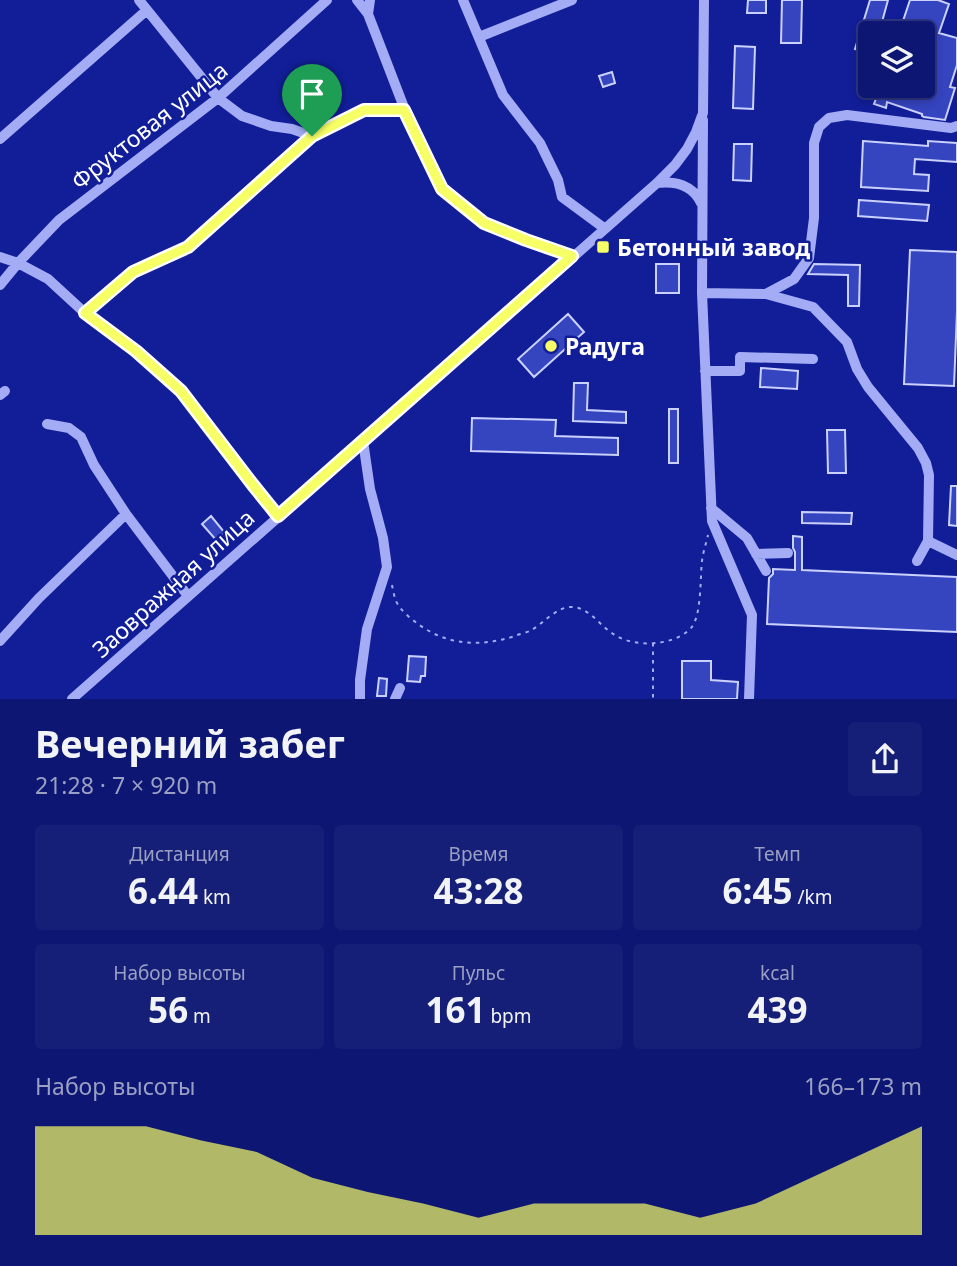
<!DOCTYPE html>
<html lang="ru">
<meta charset="utf-8">
<style>
:root{--surface:#0d1672;--page:#161f77;--text:#f1f3f6;--muted:#9a9fc4;--line:#2d3584;--accent:#f7ff66}
body{margin:0;font-family:"Noto Sans",sans-serif;background:var(--page);color:var(--text);height:100vh;display:flex;flex-direction:column;font-size:26px;white-space:nowrap}
*{box-sizing:border-box;margin:0}
p{font-size:23px;color:var(--muted)}
.icon{flex:none;width:38px;height:38px;fill:none;stroke:currentColor;stroke-width:2;stroke-linecap:round;stroke-linejoin:round}
.map{position:relative;height:699px;overflow:hidden}
.sheet{display:flex;flex-direction:column;background:var(--surface);flex:1}
.sheet>*{flex:none}
.controls{position:absolute;left:858px;top:21px;display:grid;gap:14px}
.controls a{display:grid;place-items:center;width:77px;height:77px;border-radius:7px;background:var(--surface);box-shadow:0 4px 10px #0003,0 0 0 2px var(--line);font-size:35px}
.pin{position:absolute;display:grid;place-items:center;width:60px;height:60px;color:#fff;margin:-72px -30px;border-radius:50% 50% 50% 0;rotate:-45deg;box-shadow:0 0 7px #0007}
.pin .icon{rotate:45deg}
.round{display:grid;place-items:center;flex:none;width:74px;height:74px;border-radius:7px;background:var(--page)}
.overview{display:flex;align-items:center;justify-content:space-between;height:119px;padding:0 35px}
h1{font-size:38px;font-weight:700;line-height:52px}
.stats{display:grid;grid-template-columns:repeat(3,1fr);gap:10px;height:119px;padding:7px 35px}
.stats div{display:grid;align-content:center;border-radius:7px;background:var(--page);text-align:center}
.stats b{font-size:35px;font-weight:700}
.stats small{font-size:19px;font-weight:400}
.stats p{font-size:19px}
.chart{height:196px;padding:14px 35px}
.chart p{display:flex;justify-content:space-between}
.chart svg{width:100%;height:126px;margin-top:7px;fill:var(--accent);opacity:.7}
.map>svg:first-child{display:block}
.building{fill:#3544bf;stroke:#cbd1fe;stroke-width:2}
.lines{fill:none;stroke-linecap:round;stroke-linejoin:round}
.path{stroke:#a3acf4;stroke-width:2;stroke-dasharray:3.5 5;stroke-linecap:butt}
.minor{stroke:#a3acf4;stroke-width:10}
.route-casing{stroke:#fff;stroke-width:14}
.route{stroke:#f7ff66;stroke-width:9}
.poi-dot{fill:#f7ff66;stroke:#111e98;stroke-width:2.5}
.labels{text-anchor:middle;dominant-baseline:central;stroke-width:5;stroke-linejoin:round;paint-order:stroke}
.street-label{font-size:23px;fill:#fff;stroke:#111e98}
.poi-label{font-size:23px;font-weight:bold;fill:#fff;stroke:#111e98;text-anchor:start}
</style>
<div class="map">
<svg width="957" height="699" viewBox="0 0 957 699">
<rect width="100%" height="100%" fill="#111e98"/>
<path class="building" d="M748 0H766V13H747Z
M782 0H802L801 43H781Z
M870 0H888L879 33H870V53L855 49Z
M910 0H938L949 4 939 33 957 38V65L950 87 955 88 945 120 924 117 922 116V114L887 102 886 108 874 104 881 86H922V33H899Z
M735 46 755 47 753 109 733 108Z
M612 72 615 83 603 87 599 76Z
M863 141 928 146V141L957 143V162L915 159 914 174 929 175 928 191 861 187Z
M734 144H752L751 181 733 180Z
M859 200 929 205 927 221 858 216Z
M910 250 957 252V311L954 386 904 384Z
M656 264H679V293H656Z
M814 264 860 265 859 306H848V275L808 274Z
M568 314 584 332 534 377 518 359Z
M761 368 798 371 797 389 760 387Z
M574 383H588L587 410 626 412V423L573 421Z
M669 409H678V463H669Z
M472 418 556 420 555 436 618 438V455L471 451Z
M827 430H845L846 473H828Z
M951 486H957V526L949 525Z
M802 512 852 513 851 524 802 523Z
M211 516 225 533 216 540 202 524Z
M793 536 802 537V570L957 577V632L767 624 769 578 773 574V569L795 570V552L793 548Z
M409 656 426 657 425 676H421L420 682 407 681Z
M682 661H711V680L738 682 737 699H682Z
M379 678 387 679 386 696H377Z"/>
<g class="lines">
<path class="path" d="M143 357 181 391 253 486 273 510
M392 585C393 590 394 596 396 601 400 610 410 618 418 624 448 646 481 647 515 636 519 634 525 633 530 631 543 624 556 607 571 607 590 607 600 627 615 635 635 648 673 646 690 629 702 618 700 577 702 561 703 552 706 544 708 535
M653 643V699"/>
<path class="minor" d="M139 0 218 98 242 116 271 126 292 129 312 136
M357 0 368 14 405 110 441 189 484 223 526 240 572 256
M463 0 503 95 540 143 558 180 562 197 604 228
M368 14 370 0
M479 37 572 0
M703 120 702 293 712 521 752 615 749 699
M0 139 147 10
M657 183C675 181 693 185 701 203
M0 257 18 263 48 279 85 313 136 351
M0 285 18 263 59 220 218 98 327 0
M702 293 766 294 813 307 847 342 857 369 868 387 918 448 926 463 929 475 928 541 917 561
M766 294 794 279 809 258 814 218V143L819 127 829 118 847 115 951 128 957 126
M85 313 133 272 189 247 312 136 364 110H405
M705 371H740V357L813 359
M0 395 5 391
M47 424 69 428 81 437 94 465 126 514 188 596
M711 508 747 538 766 571
M928 541 957 555
M756 554 788 553
M0 641 39 598 126 514
M72 699 657 183 675 165 687 149 696 132 703 113 704 0
M360 699V680L367 629 387 567 383 538 370 489 363 441
M395 699 400 688"/>
</g>
<g class="lines">
<g class="route-casing">
<path id="route" d="M364 110H404L442 189 484 223 526 240 572 256 278 516 253 485 181 391 136 351 85 313 133 272 188 247 312 136Z"/>
</g>
<use href="#route" class="route"/>
</g>
<g class="poi-dot">
<rect x="596" y="240" width="14" height="14" rx="3.5"/>
<circle cx="551" cy="346" r="7"/>
</g>
<g class="labels">
<g class="street-label">
<text transform="translate(149 125) rotate(-38)">Фруктовая улица</text>
<text transform="translate(173 583) rotate(-42)">Заовражная улица</text>
</g>
<g class="poi-label">
<text x="617" y="247">Бетонный завод</text>
<text x="565" y="346">Радуга</text>
</g>
</g>
</svg>
<div class="controls">
<a><svg class="icon" aria-label="layers" viewBox="0 0 24 24"><path d="M12 4l9 5-9 5-9-5zM3 14l9 5 9-5"/></svg></a>
</div>
<div class="pin" style="left:312px;top:136px;background:#1e9e55"><svg class="icon" aria-label="arrive" viewBox="0 0 24 24"><path d="M6 21V4h12l-3 4 3 4H6"/></svg></div>
</div>
<section class="sheet">
<div class="overview"><div><h1>Вечерний забег</h1><p>21:28 · 7 × 920 m</p></div><a class="round"><svg class="icon" aria-label="share" viewBox="0 0 24 24"><path d="M12 15V3M7 8l5-5 5 5M5 13v7h14v-7"/></svg></a></div>
<div class="stats">
<div><p>Дистанция</p><b>6.44<small> km</small></b></div>
<div><p>Время</p><b>43:28</b></div>
<div><p>Темп</p><b>6:45<small> /km</small></b></div>
</div>
<div class="stats">
<div><p>Набор высоты</p><b>56<small> m</small></b></div>
<div><p>Пульс</p><b>161<small> bpm</small></b></div>
<div><p>kcal</p><b>439</b></div>
</div>
<div class="chart"><p><span>Набор высоты</span>166–173 m</p>
<svg viewBox="0 0 160 44" preserveAspectRatio="none"><path d="M0 44V6L10 6L20 6L30 11L40 15L50 24L60 29L70 33L80 38L90 33L100 33L110 33L120 38L130 33L140 24L150 15L160 6V44z"/></svg>
</div>
</section>
